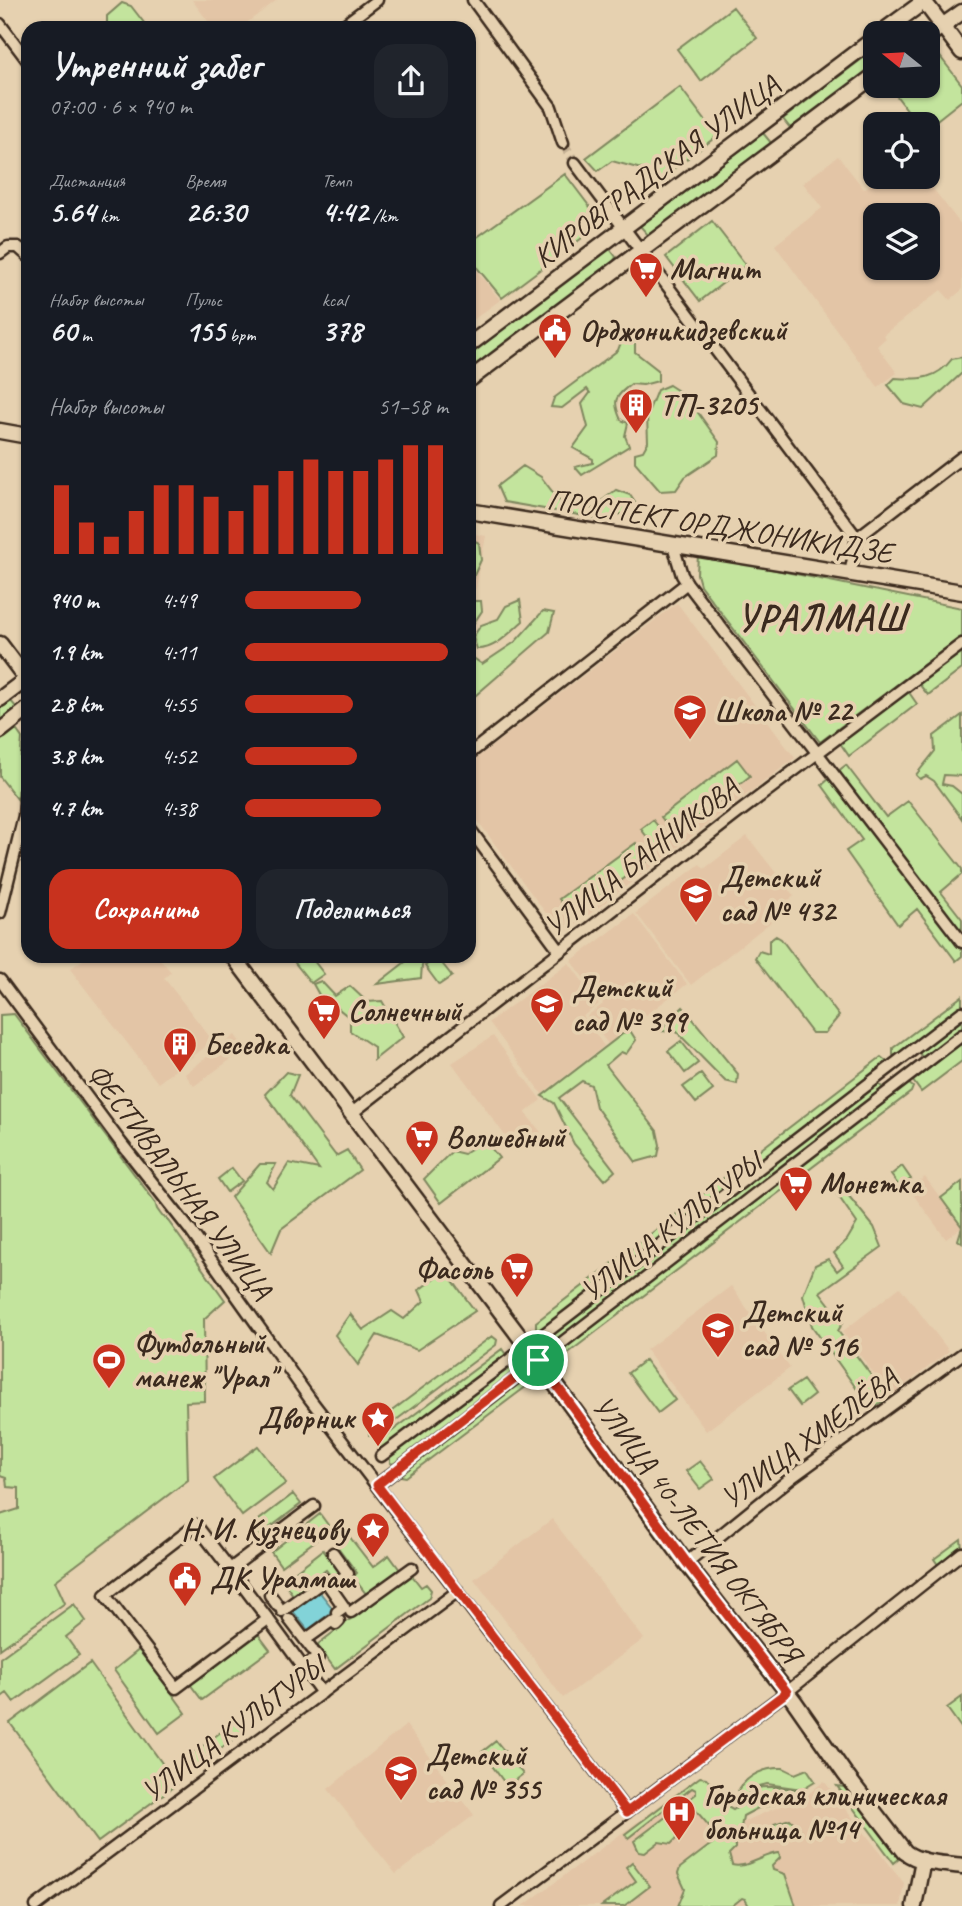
<!DOCTYPE html>
<html lang="ru">
<meta charset="utf-8">
<style>
:root{--surface:#171b24;--page:#20242c;--text:#f1f3f6;--muted:#9ea1a6;--accent:#c8321e}
body{margin:0;font-family:Caveat,sans-serif;background:var(--page);color:var(--text);height:100vh;display:flex;flex-direction:column;font-size:26px;white-space:nowrap}
*{box-sizing:border-box;margin:0}
p{font-size:23px;color:var(--muted)}
.icon{flex:none;width:38px;height:38px;fill:none;stroke:currentColor;stroke-width:2;stroke-linecap:round;stroke-linejoin:round}
.map{position:relative;flex:1;overflow:hidden}
.panel{position:absolute;left:21px;top:21px;width:455px;height:942px;display:flex;flex-direction:column;background:var(--surface);border-radius:21px;box-shadow:0 2px 5px #0004}
.panel>*{flex:none}
.needle{width:46px;rotate:288deg}
.controls{position:absolute;left:863px;top:21px;display:grid;gap:14px}
.controls a{display:grid;place-items:center;width:77px;height:77px;border-radius:14px;background:var(--surface);box-shadow:0 2px 5px #0004;font-size:35px}
.pin{position:absolute;display:grid;place-items:center;width:60px;height:60px;color:#fff;margin:-30px;border:4px solid #fff;border-radius:50%;box-shadow:0 2px 7px #0007}
.round{display:grid;place-items:center;flex:none;width:74px;height:74px;border-radius:21px;background:var(--page)}
.headline{display:flex;align-items:center;justify-content:space-between;height:119px;padding:0 28px}
h1{font-size:38px;font-weight:700;line-height:52px}
.stats{display:grid;grid-template-columns:repeat(3,1fr);gap:10px;height:119px;padding:7px 28px}
.stats div{display:grid;align-content:center}
.stats b{font-size:30px;font-weight:700}
.stats small{font-size:19px;font-weight:400}
.stats p{font-size:19px}
.chart{height:196px;padding:14px 28px}
.chart p{display:flex;justify-content:space-between}
.chart svg{width:100%;height:126px;margin-top:7px;stroke:var(--accent);stroke-width:6}
.cta{display:flex;gap:14px;margin-top:auto;padding:14px 28px}
.cta a{flex:1;height:80px;border-radius:21px;background:var(--accent);color:#fff;font-size:28px;font-weight:700;line-height:80px;text-align:center}
.cta a+a{background:var(--page);color:var(--text)}
ul{padding:0 28px;list-style:none;font-size:23px}
li{display:grid;grid-template-columns:112px 84px 1fr;align-items:center;height:52px}
li i{height:18px;border-radius:9px;background:var(--accent)}
.map>svg:first-child{display:block}
.built{fill:#e3c5a6;fill-rule:evenodd}
.green{fill:#c3e49d;stroke:#7f875e;stroke-width:2}
.water{fill:#82d3d8;stroke:#668f8e;stroke-width:2}
.lines{fill:none;stroke-linecap:round;stroke-linejoin:round}
.street-tunnel{stroke:#c4b093;stroke-width:10;stroke-dasharray:10 5;stroke-linecap:butt}
.street-casing{stroke:#3b2a1e;stroke-width:15}
.secondary-casing{stroke:#3b2a1e;stroke-width:19}
.street{stroke:#e6d1b0;stroke-width:10}
.secondary{stroke:#e6d1b0;stroke-width:14}
.route-casing{stroke:#fff;stroke-width:14}
.route{stroke:#c8321e;stroke-width:9}
.labels{text-anchor:middle;dominant-baseline:central;stroke-width:7;stroke-linejoin:round;paint-order:stroke}
.street-label{font-size:30px;fill:#3b2a1e;stroke:#e6d1b0}
.poi-label{font-size:30px;font-weight:bold;fill:#3b2a1e;stroke:#e6d1b0;text-anchor:start}
.district-label{font-size:37px;font-weight:bold;letter-spacing:2px;fill:#3b2a1e;stroke:#e6d1b0}
</style>
<div class="map">
<svg width="962" height="1906" viewBox="0 0 962 1906">
<rect width="100%" height="100%" fill="#e6d1b0"/>
<filter id="ink" filterUnits="userSpaceOnUse"><feTurbulence type="fractalNoise" baseFrequency=".0143" numOctaves="2"/><feDisplacementMap in="SourceGraphic" scale="14" xChannelSelector="R" yChannelSelector="G"/><feConvolveMatrix kernelMatrix="1 2 1 2 8 2 1 2 1" color-interpolation-filters="sRGB"/></filter>
<g filter="url(#ink)">
<path class="built" d="M192 0H277L240 28H213Z
M838 156 864 189 880 177H924L962 226V290L950 300 941 290 883 335 886 338 877 346 897 373 878 387 775 245 822 208 803 183ZM875 215H928V268H875Z
M469 261 500 300 469 323Z
M469 533 486 536 476 588 469 595Z
M677 603 795 758 562 935 469 809V764Z
M747 836 794 896 787 902 790 906 781 914 691 985 636 913 700 864 704 869Z
M634 914 687 984 608 1044 587 1016 603 1004 571 961Z
M88 956H158L171 972 164 978 213 1041 158 1083 70 969Z
M569 963 599 1004 583 1016 604 1046 542 1094 489 1022Z
M235 1035 245 1049 194 1086 185 1074Z
M493 1036 541 1100 525 1113 541 1132 517 1152 452 1063Z
M925 1177 962 1227 946 1239 909 1189Z
M731 1286 790 1368 706 1431 646 1350Z
M900 1287 949 1351 891 1396 842 1332Z
M552 1519 644 1639 563 1698 474 1579Z
M406 1725 474 1815 396 1874 328 1789Z
M698 1777 733 1822H743L807 1795 824 1781 904 1883 900 1906H523Z"/>
<path class="green" d="M122 3 131 6 148 28H109L107 24V16Z
M733 7 757 38 701 81 677 49Z
M875 49V66L791 129 783 119Z
M935 50 962 85V100L928 127V124H918L889 86H928V56Z
M680 87 717 136 659 180 652 172 612 161 598 171 586 158Z
M763 133 772 144 656 232 649 236 640 226Z
M565 174 602 223 502 298 469 258V243Z
M712 221 746 265 700 301 666 257Z
M610 249 616 257 612 264 469 370V352Z
M625 332 635 337V352L658 370V381L643 385 631 384C615 397 612 400 621 420L628 423 625 436 629 446 582 475 575 467 593 463V459L573 448 588 427 582 404 590 393 587 389 562 408 551 407 554 398 618 350Z
M962 357V373L923 409 904 404 888 385 895 378C920 380 937 379 952 359Z
M669 385 686 396 719 442 718 455 685 477 676 490 660 491 635 462V453L643 451 648 442 647 415 657 390Z
M523 466 541 477 562 504 589 511 616 490 630 495 643 515 619 514 602 519 504 502 497 486Z
M469 538 479 543 481 560 469 586Z
M698 554 962 608V636L820 742 700 585 697 574Z
M520 600 523 621C510 632 495 650 477 649L473 637 481 625 498 619 506 606Z
M470 601H481L482 611 469 630Z
M543 611 554 613 549 632 469 701V655L482 664 515 642Z
M962 650V669L928 695 918 683Z
M908 691 917 704 849 756 840 743Z
M6 701H11L16 707 15 713 0 724V705Z
M962 715V776L944 775 942 784 952 786 962 794V819L934 781 926 776 920 779 916 775 935 751 934 736Z
M15 728 22 738 18 800 0 777V741Z
M737 759 750 776 675 835 661 817Z
M846 765 886 817 908 801 962 869V874L941 892 962 919V935L837 772Z
M829 779 962 951V956L956 961 917 909 898 925 846 851 862 840 822 785Z
M653 820 669 840 657 850 641 829Z
M636 843 649 860 572 917 559 899Z
M776 936 781 939 839 1016 825 1033H812L755 958 759 951 769 954V941Z
M305 956H310L324 974 311 983 295 963Z
M413 956H434L422 965 421 978 377 984Z
M437 957 452 976 439 985 425 966Z
M321 981 335 996 350 986 367 1002 382 1001 403 1037 374 1060V1047L350 1031V1018L335 1006 327 1009 313 984Z
M962 996V1008L898 1056 893 1055V1048Z
M683 1007 738 1074 737 1084 725 1081 677 1032 659 1031Z
M14 1014 155 1202 157 1209 162 1216 166 1218 225 1300 204 1319 205 1401 186 1402 188 1480 55 1581 65 1603 0 1649V1515L19 1509V1488L7 1487 6 1478 0 1476V1015Z
M962 1018V1030L926 1057 921 1056 919 1051Z
M629 1029 636 1040 626 1054 621 1052 606 1065 657 1131 660 1145 658 1156 636 1162 596 1107 591 1085 582 1081 559 1098 615 1171 605 1180 574 1144 554 1103 542 1096Z
M681 1041 698 1063 685 1073 668 1051Z
M962 1043V1061L921 1092 913 1081Z
M881 1057 886 1061 884 1066 541 1330 536 1329V1322Z
M286 1072 298 1075 290 1095 336 1156 347 1150 360 1170 281 1229 271 1253 231 1197 260 1164H276L267 1182 273 1189 289 1163 319 1169 265 1094Z
M701 1074 713 1090 696 1103 683 1087Z
M877 1083 882 1087 880 1092 552 1345 547 1344 545 1339Z
M908 1083 913 1087 911 1092 563 1357H558L556 1352Z
M484 1139 499 1158 441 1203 424 1179 452 1151 464 1154Z
M902 1166 911 1179 900 1187 891 1175Z
M232 1168 242 1181 227 1192 218 1179Z
M835 1179 874 1227 882 1247 820 1292 843 1322 838 1331 888 1398 871 1409 812 1326 803 1295 815 1265 828 1259 837 1271 843 1266 834 1253 847 1240 857 1223 828 1181Z
M962 1182V1243L958 1240 962 1227 941 1198Z
M445 1270 475 1311 417 1350 377 1335 358 1365 335 1335 350 1314 363 1330 392 1311 404 1319 424 1301 419 1290Z
M492 1336 497 1340 496 1345 375 1436 369 1435V1428Z
M502 1349 507 1356 384 1449 379 1448V1441Z
M645 1360 675 1400 658 1413 628 1373Z
M513 1364 518 1368 516 1373 395 1464 390 1463V1456Z
M524 1377 528 1381 527 1386 406 1477 401 1476 399 1473Z
M803 1380 814 1395 800 1406 788 1390Z
M258 1446 286 1483 242 1516 214 1479Z
M700 1461 714 1479 700 1489 686 1471Z
M293 1494 301 1504 259 1536 251 1526Z
M320 1514 331 1529 281 1566 271 1552Z
M349 1536 373 1567 389 1555 400 1570 367 1595 353 1577 357 1573 337 1546Z
M961 1539 962 1549 939 1566 934 1559Z
M323 1550 341 1573 333 1579 326 1570 293 1595 283 1581Z
M410 1573 421 1587 426 1584 431 1590 429 1598 335 1669 317 1645Z
M74 1604 86 1621 66 1637 79 1655 14 1702 7 1693 0 1698V1658Z
M258 1634 270 1650 202 1700 190 1684Z
M140 1649 186 1713 159 1733 114 1670Z
M90 1663 177 1784 98 1842 10 1723Z
M962 1697V1729L947 1708Z
M237 1720H241L246 1727 242 1733 186 1773 177 1767 178 1764Z
M496 1741 523 1774 507 1786 482 1752Z
M783 1768 795 1774 807 1769 815 1781 802 1789 767 1784 748 1789 750 1794 751 1789C767 1785 783 1788 800 1790 792 1797 786 1799 775 1800L770 1795 766 1794 773 1799 775 1804 758 1808 743 1816 741 1828 735 1833V1848L729 1854 732 1865C747 1869 764 1854 779 1853L780 1858 772 1866 773 1870 785 1874 796 1906H749L745 1899 742 1898 732 1906H678L685 1889 678 1874 680 1868 718 1839 716 1834 693 1807 678 1818 684 1831 671 1844 659 1842 645 1853 639 1852 634 1841 696 1794V1790L692 1788 628 1838 625 1834 700 1777 706 1778C713 1786 729 1799 729 1808L733 1810 741 1805H749L738 1791C747 1775 765 1767 783 1768Z
M837 1786 844 1787 900 1858 894 1863Z
M790 1819 800 1829C794 1837 788 1840 778 1837L773 1828 774 1824Z
M632 1862 650 1886 624 1906H602L636 1881 626 1867Z"/>
<path class="water" d="M318 1590 334 1610 308 1630 292 1610Z"/>
<g class="lines">
<path class="street-tunnel" d="M563 143 575 163"/>
<g class="street-casing">
<path id="street" d="M473 0 551 107 563 143
M0 24 28 61
M340 28 377 0
M575 163 857 538 850 574
M0 253 8 247H18L28 256
M857 538 962 457
M673 545 682 575 687 583 962 942
M469 754 687 583
M469 828 560 951
M0 913 24 816 28 756
M0 980 121 1143 190 1230 310 1399 627 1812
M352 1113 734 816 962 644
M539 1338 962 1012
M381 1456 517 1354
M377 1485 962 1035
M333 1553 348 1574 337 1582
M686 1563 791 1478 962 1354
M230 1569 268 1619 176 1688 105 1595 196 1525 230 1569 314 1506
M270 1595 278 1606
M282 1611 325 1580 344 1607 337 1612
M351 1612 412 1568
M268 1619 322 1693
M289 1619 312 1649
M305 1640 333 1620 336 1624 339 1621
M303 1668 318 1657 315 1653
M36 1906 458 1591
M501 1906 787 1692 962 1553"/>
</g>
<g class="secondary-casing">
<path id="secondary" d="M923 0 962 52
M881 33 926 0
M928 36 962 12
M469 345 875 38
M469 380 875 75
M0 431 28 436
M469 511 962 592
M0 644 28 681
M0 699 28 678
M0 731 28 709
M233 956 547 1373 686 1563 794 1701 845 1774 905 1852C921 1864 943 1863 962 1866
M914 1906 923 1860"/>
</g>
<use href="#street" class="street"/>
<use href="#secondary" class="secondary"/>
</g>
</g>
<g class="lines" filter="url(#ink)">
<g class="route-casing">
<path id="route" d="M538 1360 687 1563 787 1692 627 1812 377 1485Z"/>
</g>
<use href="#route" class="route"/>
</g>
<defs>
<g id="supermarket-pin" transform="scale(1.75)"><path d="M0 17L-7.5 6A9.5 9.5 0 1 1 7.5 6Z" fill="#c8321e" stroke="#e6d1b0"/><path d="M-6-5.5h2.5l.6 2H6L4.5 2H-2.5L-4.4-4H-6ZM-1.5 3.2a1.3 1.3 0 1 0 .1 0ZM3 3.2a1.3 1.3 0 1 0 .1 0Z" fill="#fff"/></g>
<g id="civic-pin" transform="scale(1.75)"><path d="M0 17L-7.5 6A9.5 9.5 0 1 1 7.5 6Z" fill="#c8321e" stroke="#e6d1b0"/><path d="M-.6-6.5H3V-4.5H.6V-3L4-1V1h2V6H-6V1h2V-1L-.6-3ZM-1.2 2.5V6h2.4V2.5Z" fill="#fff"/></g>
<g id="building-pin" transform="scale(1.75)"><path d="M0 17L-7.5 6A9.5 9.5 0 1 1 7.5 6Z" fill="#c8321e" stroke="#e6d1b0"/><path d="M-4-6H4V6H1V3H-1V6H-4ZM-2.5-4.3h1.7v1.8h-1.7ZM.8-4.3h1.7v1.8H.8ZM-2.5-1h1.7V.8h-1.7ZM.8-1h1.7V.8H.8Z" fill="#fff"/></g>
<g id="school-pin" transform="scale(1.75)"><path d="M0 17L-7.5 6A9.5 9.5 0 1 1 7.5 6Z" fill="#c8321e" stroke="#e6d1b0"/><path d="M0-5L7-2L0 1L-7-2ZM-4 1L0 2.5L4 1V4Q0 6-4 4Z" fill="#fff"/></g>
<g id="stadium-pin" transform="scale(1.75)"><path d="M0 17L-7.5 6A9.5 9.5 0 1 1 7.5 6Z" fill="#c8321e" stroke="#e6d1b0"/><path d="M0-5a6.5 5 0 1 0 0 10a6.5 5 0 1 0 0-10ZM-3.5-1.8h7v3.6h-7Z" fill="#fff"/></g>
<g id="sight-pin" transform="scale(1.75)"><path d="M0 17L-7.5 6A9.5 9.5 0 1 1 7.5 6Z" fill="#c8321e" stroke="#e6d1b0"/><path d="M0-6L1.8-2.2L6-1.7L2.9 1.2L3.7 5.4L0 3.3L-3.7 5.4L-2.9 1.2L-6-1.7L-1.8-2.2Z" fill="#fff"/></g>
<g id="hospital-pin" transform="scale(1.75)"><path d="M0 17L-7.5 6A9.5 9.5 0 1 1 7.5 6Z" fill="#c8321e" stroke="#e6d1b0"/><path d="M-5-5h3v3.5h4V-5h3V5h-3V1.5h-4V5h-3Z" fill="#fff"/></g>
</defs>
<g fill-rule="evenodd">
<use href="#supermarket-pin" x="646" y="269"/>
<use href="#civic-pin" x="555" y="330"/>
<use href="#building-pin" x="636" y="405"/>
<use href="#school-pin" x="690" y="711"/>
<use href="#school-pin" x="696" y="894"/>
<use href="#school-pin" x="547" y="1004"/>
<use href="#supermarket-pin" x="324" y="1011"/>
<use href="#building-pin" x="180" y="1044"/>
<use href="#supermarket-pin" x="422" y="1137"/>
<use href="#supermarket-pin" x="796" y="1183"/>
<use href="#supermarket-pin" x="517" y="1269"/>
<use href="#school-pin" x="718" y="1329"/>
<use href="#stadium-pin" x="109" y="1360"/>
<use href="#sight-pin" x="378" y="1418"/>
<use href="#sight-pin" x="373" y="1529"/>
<use href="#civic-pin" x="185" y="1578"/>
<use href="#school-pin" x="401" y="1772"/>
<use href="#hospital-pin" x="679" y="1812"/>
</g>
<g class="labels">
<g class="street-label">
<text transform="translate(656 171) rotate(-37)">КИРОВГРАДСКАЯ УЛИЦА</text>
<text transform="translate(720 526) rotate(9)">ПРОСПЕКТ ОРДЖОНИКИДЗЕ</text>
<text transform="translate(641 857) rotate(-38)">УЛИЦА БАННИКОВА</text>
<text transform="translate(180 1181) rotate(53)">ФЕСТИВАЛЬНАЯ УЛИЦА</text>
<text transform="translate(671 1227) rotate(-38)">УЛИЦА КУЛЬТУРЫ</text>
<text transform="translate(809 1438) rotate(-37)">УЛИЦА ХМЕЛЁВА</text>
<text transform="translate(697 1529) rotate(53)">УЛИЦА 40-ЛЕТИЯ ОКТЯБРЯ</text>
<text transform="translate(233 1729) rotate(-37)">УЛИЦА КУЛЬТУРЫ</text>
</g>
<g class="poi-label">
<text x="670" y="269">Магнит</text>
<text x="580" y="330">Орджоникидзевский</text>
<text x="660" y="405">ТП-3205</text>
<text x="714" y="711">Школа № 22</text>
<text x="720" y="877">Детский<tspan x="720" dy="34">сад № 432</tspan></text>
<text x="572" y="987">Детский<tspan x="572" dy="34">сад № 399</tspan></text>
<text x="348" y="1011">Солнечный</text>
<text x="204" y="1044">Беседка</text>
<text x="446" y="1137">Волшебный</text>
<text x="820" y="1183">Монетка</text>
<text x="492" y="1269" text-anchor="end">Фасоль</text>
<text x="742" y="1312">Детский<tspan x="742" dy="34">сад № 516</tspan></text>
<text x="134" y="1343">Футбольный<tspan x="134" dy="34">манеж "Урал"</tspan></text>
<text x="354" y="1418" text-anchor="end">Дворник</text>
<text x="348" y="1529" text-anchor="end">Н. И. Кузнецову</text>
<text x="210" y="1578">ДК Уралмаш</text>
<text x="426" y="1755">Детский<tspan x="426" dy="34">сад № 355</tspan></text>
<text x="704" y="1795">Городская клиническая<tspan x="704" dy="34">больница №14</tspan></text>
</g>
<g class="district-label">
<text x="822" y="617">УРАЛМАШ</text>
</g>
</g>
</svg>
<div class="controls">
<a><svg class="needle" viewBox="-14 -14 28 28"><path d="M0-13l5 13h-10z" fill="#e53935"/><path d="M0 13l5-13h-10z" fill="#9ea1a6"/></svg></a>
<a><svg class="icon" aria-label="locate" viewBox="0 0 24 24"><circle cx="12" cy="12" r="6"/><path d="M12 2v4M12 18v4M2 12h4M18 12h4"/></svg></a>
<a><svg class="icon" aria-label="layers" viewBox="0 0 24 24"><path d="M12 4l9 5-9 5-9-5zM3 14l9 5 9-5"/></svg></a>
</div>
<div class="pin" style="left:538px;top:1360px;background:#1e9e55"><svg class="icon" aria-label="arrive" viewBox="0 0 24 24"><path d="M6 21V4h12l-3 4 3 4H6"/></svg></div>
<section class="panel">
<div class="headline"><div><h1>Утренний забег</h1><p>07:00 · 6 × 940 m</p></div><a class="round"><svg class="icon" aria-label="share" viewBox="0 0 24 24"><path d="M12 15V3M7 8l5-5 5 5M5 13v7h14v-7"/></svg></a></div>
<div class="stats">
<div><p>Дистанция</p><b>5.64<small> km</small></b></div>
<div><p>Время</p><b>26:30</b></div>
<div><p>Темп</p><b>4:42<small> /km</small></b></div>
</div>
<div class="stats">
<div><p>Набор высоты</p><b>60<small> m</small></b></div>
<div><p>Пульс</p><b>155<small> bpm</small></b></div>
<div><p>kcal</p><b>378</b></div>
</div>
<div class="chart"><p><span>Набор высоты</span>51–58 m</p>
<svg viewBox="0 0 160 44" preserveAspectRatio="none"><path d="M5 44V20M15 44V33M25 44V38M35 44V29M45 44V20M55 44V20M65 44V24M75 44V29M85 44V20M95 44V15M105 44V11M115 44V15M125 44V15M135 44V11M145 44V6M155 44V6"/></svg>
</div>
<ul>
<li><b>940 m</b>4:49<i style="width:57%"></i></li>
<li><b>1.9 km</b>4:11<i style="width:100%"></i></li>
<li><b>2.8 km</b>4:55<i style="width:53%"></i></li>
<li><b>3.8 km</b>4:52<i style="width:55%"></i></li>
<li><b>4.7 km</b>4:38<i style="width:67%"></i></li>
</ul>
<div class="cta"><a>Сохранить</a><a>Поделиться</a></div>
</section>
</div>
